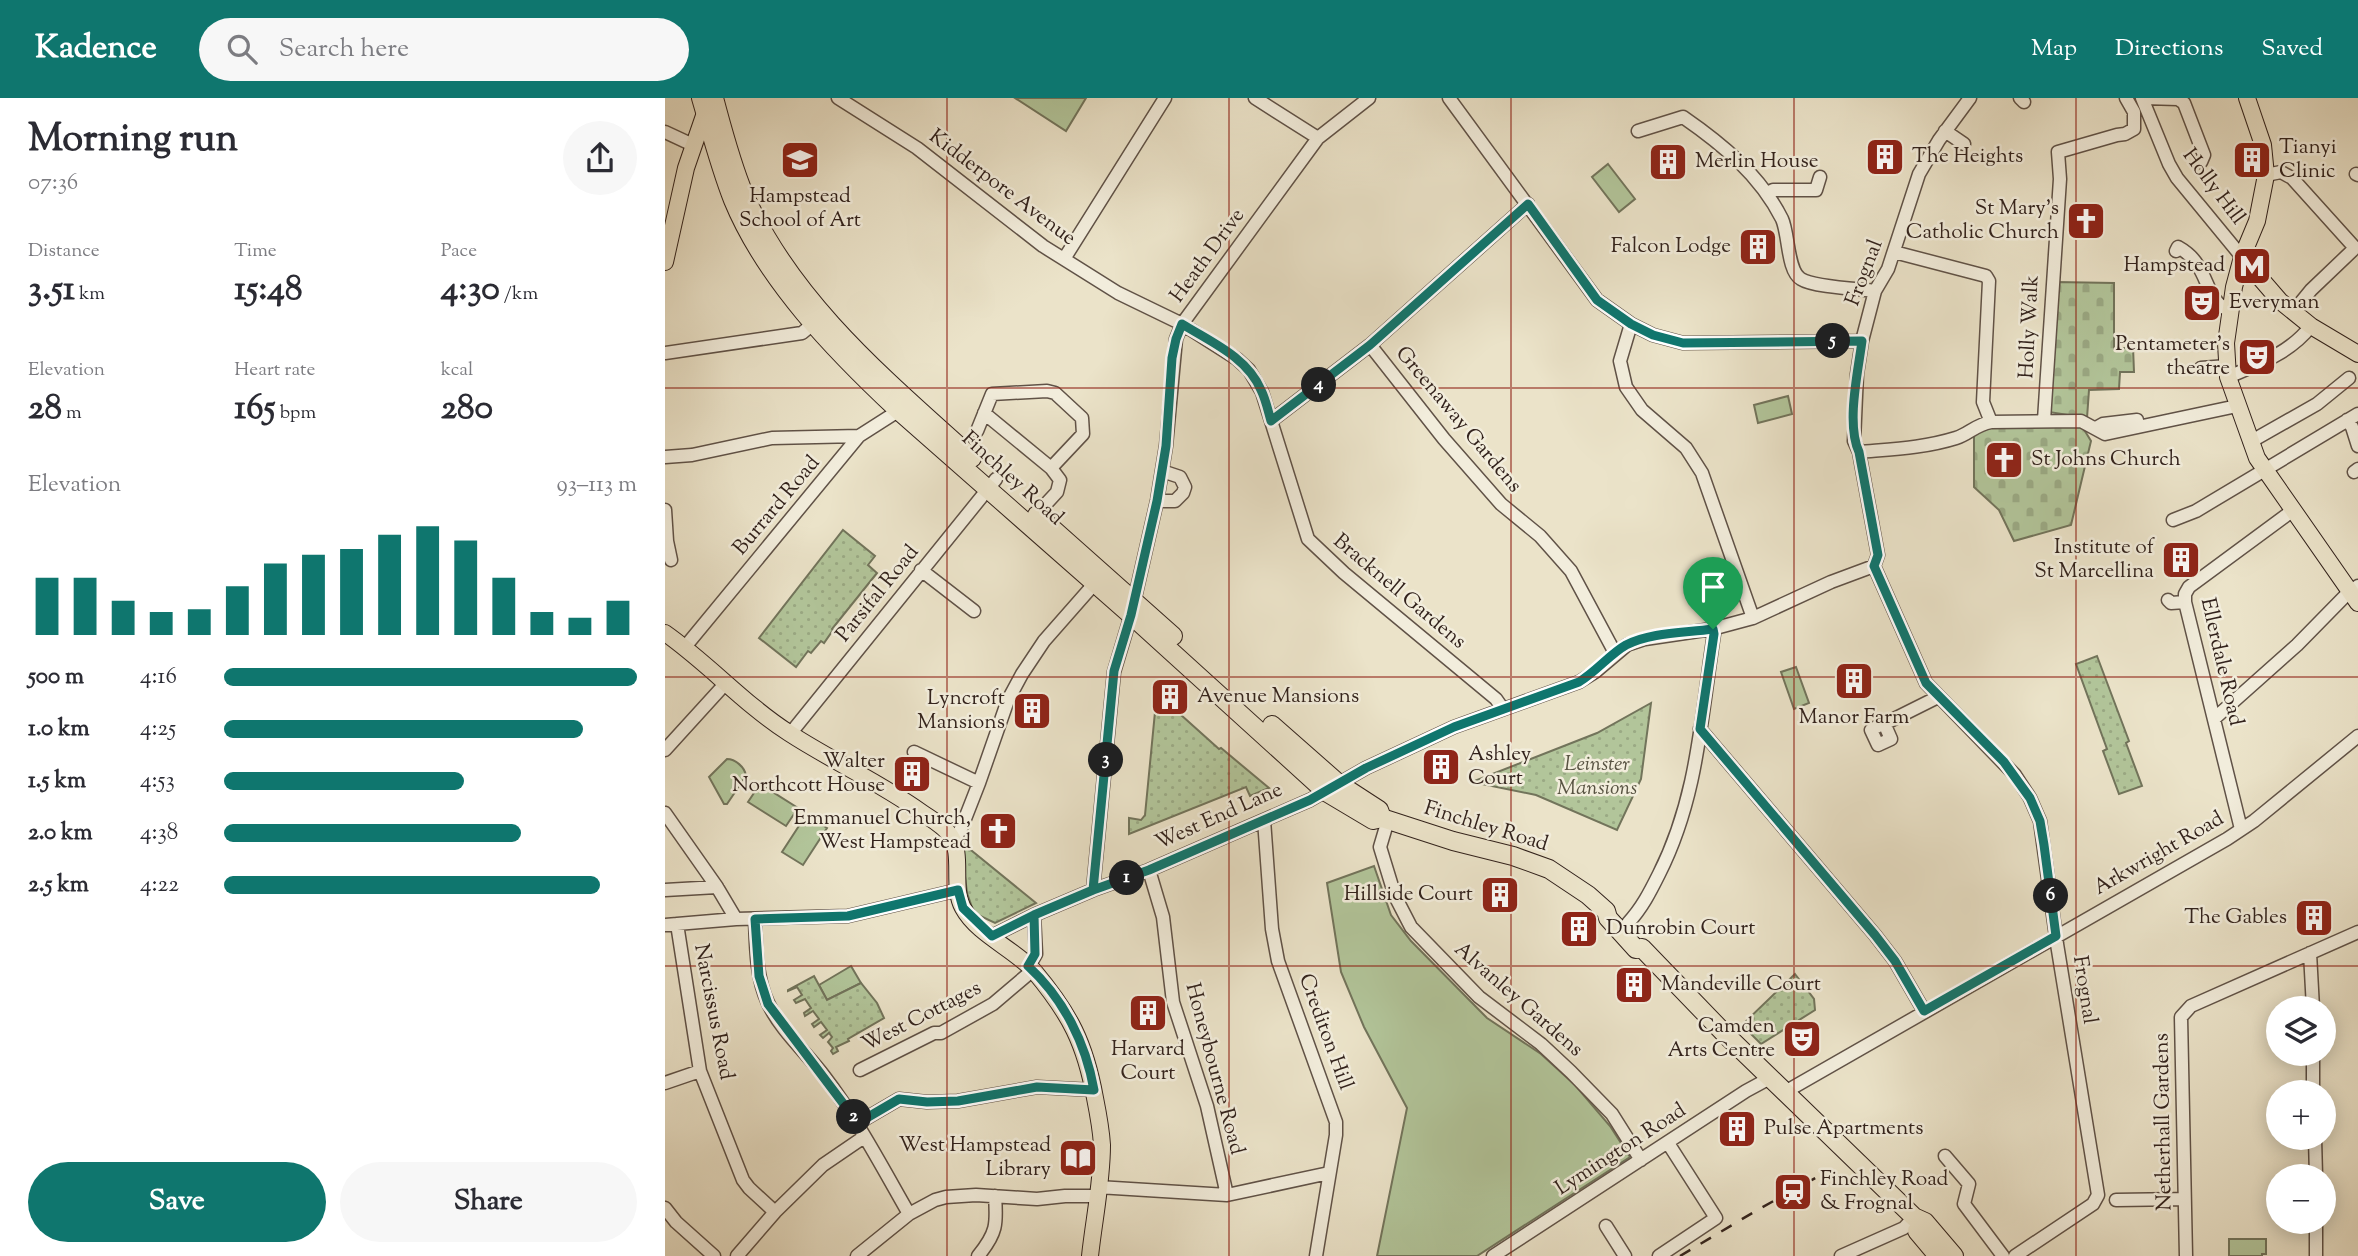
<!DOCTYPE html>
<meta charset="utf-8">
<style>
:root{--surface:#fff;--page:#f7f7f7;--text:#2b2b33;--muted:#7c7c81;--accent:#0f766e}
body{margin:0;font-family:"Sorts Mill Goudy",serif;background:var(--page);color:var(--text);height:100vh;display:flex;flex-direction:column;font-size:26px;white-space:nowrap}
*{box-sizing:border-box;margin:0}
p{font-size:23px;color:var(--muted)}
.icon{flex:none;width:38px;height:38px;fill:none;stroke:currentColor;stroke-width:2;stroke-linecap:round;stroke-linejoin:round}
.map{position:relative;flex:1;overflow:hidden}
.sheet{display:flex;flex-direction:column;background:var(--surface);width:665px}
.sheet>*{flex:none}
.buttons{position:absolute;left:1601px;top:898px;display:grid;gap:14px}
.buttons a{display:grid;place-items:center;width:70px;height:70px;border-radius:50%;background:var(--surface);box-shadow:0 4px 18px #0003;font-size:35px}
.pin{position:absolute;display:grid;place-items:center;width:60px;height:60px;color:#fff;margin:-72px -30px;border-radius:50% 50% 50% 0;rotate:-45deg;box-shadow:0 0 7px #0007}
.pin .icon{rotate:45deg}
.km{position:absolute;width:35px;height:35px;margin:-18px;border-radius:50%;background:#222;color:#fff;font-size:19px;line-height:35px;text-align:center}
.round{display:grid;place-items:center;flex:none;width:74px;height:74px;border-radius:37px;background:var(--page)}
.head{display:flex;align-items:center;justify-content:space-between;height:119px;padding:0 28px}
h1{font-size:38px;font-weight:800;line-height:52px}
.figures{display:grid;grid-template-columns:repeat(3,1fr);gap:10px;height:119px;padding:7px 28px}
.figures div{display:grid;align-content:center}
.figures b{font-size:35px;font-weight:800}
.figures small{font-size:19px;font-weight:400}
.figures p{font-size:19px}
.chart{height:196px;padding:14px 28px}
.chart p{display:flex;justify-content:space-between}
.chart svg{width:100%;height:126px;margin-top:7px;stroke:var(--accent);stroke-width:6}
.button{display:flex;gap:14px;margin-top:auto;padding:14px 28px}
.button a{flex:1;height:80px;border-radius:42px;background:var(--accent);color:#fff;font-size:28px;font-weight:800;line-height:80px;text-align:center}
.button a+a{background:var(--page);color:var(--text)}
ul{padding:0 28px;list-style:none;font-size:23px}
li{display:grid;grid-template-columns:112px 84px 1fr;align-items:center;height:52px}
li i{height:18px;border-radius:9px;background:var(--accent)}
header{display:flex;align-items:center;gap:42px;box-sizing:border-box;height:98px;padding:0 35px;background:var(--accent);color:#fff}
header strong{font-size:33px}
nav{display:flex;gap:38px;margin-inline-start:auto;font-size:24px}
.search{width:490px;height:63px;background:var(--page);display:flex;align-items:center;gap:18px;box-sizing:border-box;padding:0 24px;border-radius:38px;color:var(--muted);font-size:26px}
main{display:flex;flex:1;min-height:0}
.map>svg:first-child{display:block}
.grass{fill:#b2c59a;stroke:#72745b;stroke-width:2}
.cemetery{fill:url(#cemetery-stones);stroke:#72745b;stroke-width:2}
.park{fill:url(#park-dots);stroke:#72745b;stroke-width:2}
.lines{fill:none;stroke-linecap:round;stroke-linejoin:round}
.minor-casing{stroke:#605247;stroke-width:15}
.major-casing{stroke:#32221c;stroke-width:18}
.highway-casing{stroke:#32221c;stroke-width:20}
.minor{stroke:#f2eddc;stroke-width:12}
.major{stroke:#ebe3c9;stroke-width:16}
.highway{stroke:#ebe3c9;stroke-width:18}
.rail{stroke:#32221c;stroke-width:2.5;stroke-dasharray:12 12;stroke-linecap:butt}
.route-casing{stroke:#fff;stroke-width:14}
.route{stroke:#0f766e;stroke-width:9}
.grid{fill:none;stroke:#8f2418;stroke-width:2;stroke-opacity:0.55}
.labels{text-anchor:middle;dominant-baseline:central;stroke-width:5;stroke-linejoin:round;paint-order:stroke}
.poi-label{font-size:21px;fill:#32221c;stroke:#f2eddc;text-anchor:end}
.street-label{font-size:21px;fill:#32221c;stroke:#f2eddc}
.park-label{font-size:21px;font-style:italic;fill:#585342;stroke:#f2eddc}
</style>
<header>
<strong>Kadence</strong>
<div class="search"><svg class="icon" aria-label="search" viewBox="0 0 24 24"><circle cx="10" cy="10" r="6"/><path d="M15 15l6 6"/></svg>Search here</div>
<nav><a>Map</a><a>Directions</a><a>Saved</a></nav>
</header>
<main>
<section class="sheet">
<div class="head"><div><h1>Morning run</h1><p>07:36</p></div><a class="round"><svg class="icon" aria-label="share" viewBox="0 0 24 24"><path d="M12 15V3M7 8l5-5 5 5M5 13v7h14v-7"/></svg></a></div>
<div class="figures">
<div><p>Distance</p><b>3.51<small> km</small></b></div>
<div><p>Time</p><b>15:48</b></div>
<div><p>Pace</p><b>4:30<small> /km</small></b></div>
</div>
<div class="figures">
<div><p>Elevation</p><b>28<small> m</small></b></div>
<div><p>Heart rate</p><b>165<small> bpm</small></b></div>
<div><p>kcal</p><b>280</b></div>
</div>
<div class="chart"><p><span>Elevation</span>93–113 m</p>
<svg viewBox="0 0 160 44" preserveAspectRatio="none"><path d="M5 44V24M15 44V24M25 44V32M35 44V36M45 44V35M55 44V27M65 44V19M75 44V16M85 44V14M95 44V9M105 44V6M115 44V11M125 44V24M135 44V36M145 44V38M155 44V32"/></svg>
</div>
<ul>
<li><b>500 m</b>4:16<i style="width:100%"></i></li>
<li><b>1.0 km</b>4:25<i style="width:87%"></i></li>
<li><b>1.5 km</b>4:53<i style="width:58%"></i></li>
<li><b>2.0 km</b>4:38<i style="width:72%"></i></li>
<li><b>2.5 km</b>4:22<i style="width:91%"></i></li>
</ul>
<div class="button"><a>Save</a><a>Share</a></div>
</section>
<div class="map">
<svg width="1693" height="1158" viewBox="0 0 1693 1158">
<defs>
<pattern id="cemetery-stones" width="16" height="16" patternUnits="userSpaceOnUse" patternTransform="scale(1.75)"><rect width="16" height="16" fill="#b2c59a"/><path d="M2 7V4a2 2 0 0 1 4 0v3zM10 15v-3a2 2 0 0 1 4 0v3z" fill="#9aa984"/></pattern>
<pattern id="park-dots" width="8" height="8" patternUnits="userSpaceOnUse" patternTransform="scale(1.75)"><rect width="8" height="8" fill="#b2c59a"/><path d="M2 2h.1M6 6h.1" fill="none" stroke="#9aa984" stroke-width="1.8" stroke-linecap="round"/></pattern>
</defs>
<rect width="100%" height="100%" fill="#ebe3c9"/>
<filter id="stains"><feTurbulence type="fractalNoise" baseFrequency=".00286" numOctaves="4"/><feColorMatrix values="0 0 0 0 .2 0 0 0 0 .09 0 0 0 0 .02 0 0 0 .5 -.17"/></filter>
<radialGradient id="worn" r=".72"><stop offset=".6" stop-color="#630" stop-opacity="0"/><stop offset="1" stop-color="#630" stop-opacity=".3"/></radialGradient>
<path class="grass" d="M350 0H421L401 33Z
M943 66 970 101 954 114 927 79Z
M1123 298 1127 316 1093 325 1089 307Z
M1131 569 1144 605 1129 611 1116 574Z
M62 661C70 661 80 669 81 678L62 706H59L44 679Z
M95 686 133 710 121 728 83 704Z
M141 717 162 730 138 767 117 754Z
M709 768 726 817 746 843 822 920 876 956 910 987 945 1028 965 1059 812 1158H712L742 1010 699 929 676 874 662 785Z
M186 868 196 885 162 902 154 887Z
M1564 1141H1601V1156H1597V1158H1564Z"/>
<path class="cemetery" d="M1391 184 1449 185V251L1468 249 1469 274H1455L1454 291 1424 292 1422 320 1384 314Z
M1415 325 1426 343 1406 427 1349 443 1334 412 1309 389V333L1343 327Z"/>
<path class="park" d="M178 432 210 458 203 467 212 475 167 531 168 532 159 545 156 543 146 555 143 553 131 569 94 540Z
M1432 558 1464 643 1461 645 1477 688 1454 696 1438 653 1442 651 1411 566Z
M986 605 976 681 952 732 871 697 807 684 932 635Z
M506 608 554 651 556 650 604 690 585 698 581 689 464 736V720L476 722 480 717 490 614Z
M296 744 371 805 330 825 309 815 302 795Z
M1130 876 1149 901 1150 912 1096 946 1077 927Z
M149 878 162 902 196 885 212 905 219 920 183 941 184 943 171 949 173 953 168 956 166 953 168 950 163 944 167 939 164 935 158 940 155 937 162 932 156 924 149 929 147 926 154 921 148 913 140 918 139 915 146 910 140 901 131 905 129 902 137 897 132 889 123 893V892Z"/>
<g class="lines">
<g class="minor-casing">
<path id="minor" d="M173 0 252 50 378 148 453 195 517 226 572 261 584 272 597 294 643 441 679 475 831 601 838 611
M590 0 653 40
M784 0 932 202 966 226 988 237 1018 245 1197 243
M1305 0 1274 42 1254 76 1223 171 1210 193 1197 243 1192 276 1189 343 1194 354 1213 457 1209 468 1261 585 1350 677 1365 700 1375 723 1392 846 1433 1097 1428 1106 1350 1158
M1355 0 1359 4
M1477 0 1504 66 1512 80 1577 159
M1479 0 1513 1 1519 5 1539 57 1536 64
M973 33 1018 19C1057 46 1095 77 1117 121 1124 136 1122 173 1136 181 1148 189 1194 191 1210 193
M1280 33 1299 46
M0 34 28 47
M1691 76 1693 77
M1601 77 1616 74 1627 80 1690 150
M1102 95 1108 92H1151L1155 79
M1511 153 1513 149C1522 154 1528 159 1533 168 1543 182 1546 208 1565 212
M1229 154 1321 178 1324 183 1318 304 1326 324
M399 161 500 0
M1628 214 1646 192 1690 150
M966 226 955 263 961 289 977 312 1021 350 1037 375 1088 520
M705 247 779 341 836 406 875 438 906 473 950 555
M0 255 137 235 154 221
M1536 270 1562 268
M1563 279C1594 266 1625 255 1646 228
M319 315 386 370 395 382 392 394 367 421
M1379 322 1395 81 1393 54 1452 37 1460 36 1469 31V14L1461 0
M1682 322 1687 329 1693 348
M606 323 705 247 863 106
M1431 330 1438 326 1472 322
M312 333 327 296 382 293 390 295 417 320 418 336 386 370
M1585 344 1652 306 1684 280
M1194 354C1228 351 1259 350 1291 340 1304 336 1310 327 1326 324L1416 323 1440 336 1572 308
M0 359 27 357 107 340 194 338
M1689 374 1693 371
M492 403H510L518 395 520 389 515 379 497 373
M0 412 2 443 6 462
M1508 422 1531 413 1693 316
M256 472 309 513
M1503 502 1506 505 1520 504
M20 549 194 338 230 315 238 306
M1550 620 1632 547 1684 494 1693 488
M1219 625 1226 641 1213 647 1206 632 1219 625H1221L1273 599
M1035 631 1210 837 1230 863 1259 913
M125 636 331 381
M0 652 60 586
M249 654 314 685
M0 715 52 789 71 821
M599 722 607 831 613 863 671 1024V1037L651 1158
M723 722 715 749 730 798 746 829 814 899 876 946 906 974 947 1016 976 1062
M1576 731 1520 504V496L1524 489 1627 413
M287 740 292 737 296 731 314 685 343 602 357 576 379 543 430 485
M484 772 498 819 508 904 542 1008 562 1097
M0 792 52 789
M428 792 449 574 466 517 492 403 501 348 511 241 517 226 653 40 704 0
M90 821C91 849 91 879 103 905 116 933 141 954 159 978 192 1021 217 1069 244 1116
M963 825C977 810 985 794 994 776 1033 699 1036 619 1049 536L1047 531
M12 826 35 973 78 1082 84 1090 110 1114
M0 827 71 821 183 818 293 792
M327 838 369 817 428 792 484 772 645 702 701 670 789 629 914 584 930 574 962 547 980 541 1047 531 1088 520 1166 484 1209 468
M1645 855 1648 910
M364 868 371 856 369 817
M1648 956V994
M195 972 269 935H276L328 906 368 872
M0 985 35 973
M1120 994 1562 741 1589 723 1693 638
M193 1025 234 1001 262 1004 293 1003 372 989 429 992
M1650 1040 1651 1078
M1280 1058 1304 1086 1299 1106 1338 1158
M433 1089 562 1097 664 1075
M1451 1102 1519 1101
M0 1110 11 1124 49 1158
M941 1128 960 1158
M72 1158 110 1114 158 1067 199 1039
M192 1158 244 1116 270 1102 281 1099 311 1097 372 1101 400 1098H432
M313 1158C332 1135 332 1126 330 1098
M828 1158 1081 993 1105 980
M994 1158 1051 1120 1003 1045
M1176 1158 1239 1130 1249 1119
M1521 1158 1516 919 1526 908 1693 834
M1651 1158V1124"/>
</g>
<g class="major-casing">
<path id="major" d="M1582 0 1598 47 1601 77 1592 123 1577 159 1569 189 1561 245 1563 279 1592 360 1693 505
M1577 159 1615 203 1646 228 1693 256
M0 164 21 70 42 9
M0 535C44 566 79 606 124 635 167 663 214 684 256 714 266 721 278 727 285 737 299 757 286 788 298 810 312 836 349 851 369 873 405 916 420 945 430 1000 433 1015 436 1031 437 1047 437 1084 429 1121 425 1158"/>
</g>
<g class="highway-casing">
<path id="highway" d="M36 0C46 34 55 69 68 102 101 182 170 253 233 312L466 517 661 694 708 722 717 720 788 743 848 758 884 771 923 797 941 813 943 820 971 851 977 850 1059 935 1249 1119 1260 1124 1289 1158
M49 0C58 33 66 65 79 96 127 205 221 282 307 360
M372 417 508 538
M607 627 674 686 714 712 717 720
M1252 1133 1273 1158"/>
</g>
<use href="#minor" class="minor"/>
<use href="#major" class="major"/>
<use href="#highway" class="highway"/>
<path class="rail" d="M1015 1158 1094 1111 1156 1077"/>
</g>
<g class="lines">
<g class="route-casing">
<path id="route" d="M1048 531C1020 535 986 534 961 547 945 556 932 573 914 584L789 629 701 670 645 702 484 772 428 792 369 817 327 838 298 810 293 792 183 818 90 821 94 878 103 906 193 1025 234 1001 262 1004 293 1003 372 989 429 992C421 946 399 901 363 868L370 856 369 817 428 792 449 573 466 517 492 403 501 348 507 260 511 241 517 226C546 244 582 259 596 292 601 302 603 313 606 323L705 247 863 106 932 202 966 226 988 237 1018 245 1197 243C1193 274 1181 326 1194 354L1213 457 1209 468 1261 585 1339 664 1365 700 1375 723 1379 747 1391 838 1259 913 1230 863 1210 837 1035 631 1049 536 1048 531"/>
</g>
<use href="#route" class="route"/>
</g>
<path class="grid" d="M282 0V1158M564 0V1158M846 0V1158M1129 0V1158M1411 0V1158M0 290H1693M0 579H1693M0 868H1693"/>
<defs>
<g id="building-square" transform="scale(2.0125)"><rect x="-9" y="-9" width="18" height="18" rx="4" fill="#8f2418" stroke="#f2eddc"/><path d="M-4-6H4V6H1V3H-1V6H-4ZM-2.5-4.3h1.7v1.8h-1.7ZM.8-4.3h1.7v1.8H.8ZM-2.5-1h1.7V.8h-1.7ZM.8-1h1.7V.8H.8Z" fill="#fff"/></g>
<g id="university-square" transform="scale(2.0125)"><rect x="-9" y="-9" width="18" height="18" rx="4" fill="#8f2418" stroke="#f2eddc"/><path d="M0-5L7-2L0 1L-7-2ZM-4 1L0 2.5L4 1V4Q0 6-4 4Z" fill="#fff"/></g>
<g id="church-square" transform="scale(2.0125)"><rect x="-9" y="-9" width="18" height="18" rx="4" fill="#8f2418" stroke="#f2eddc"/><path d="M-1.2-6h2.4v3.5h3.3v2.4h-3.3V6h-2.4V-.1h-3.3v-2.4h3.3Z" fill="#fff"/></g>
<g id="metro-square" transform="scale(2.0125)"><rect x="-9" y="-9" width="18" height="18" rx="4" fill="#8f2418" stroke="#f2eddc"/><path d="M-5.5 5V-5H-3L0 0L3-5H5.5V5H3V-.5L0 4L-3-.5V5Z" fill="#fff"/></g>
<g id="theatre-square" transform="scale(2.0125)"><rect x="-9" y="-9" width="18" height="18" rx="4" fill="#8f2418" stroke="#f2eddc"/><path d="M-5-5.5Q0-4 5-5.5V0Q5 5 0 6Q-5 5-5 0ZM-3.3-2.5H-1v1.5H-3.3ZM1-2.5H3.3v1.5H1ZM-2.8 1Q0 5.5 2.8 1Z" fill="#fff"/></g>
<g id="library-square" transform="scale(2.0125)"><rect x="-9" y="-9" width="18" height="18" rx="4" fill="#8f2418" stroke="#f2eddc"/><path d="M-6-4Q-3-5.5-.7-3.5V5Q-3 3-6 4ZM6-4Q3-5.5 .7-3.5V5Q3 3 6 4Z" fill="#fff"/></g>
<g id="station-square" transform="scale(2.0125)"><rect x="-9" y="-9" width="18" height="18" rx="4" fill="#8f2418" stroke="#f2eddc"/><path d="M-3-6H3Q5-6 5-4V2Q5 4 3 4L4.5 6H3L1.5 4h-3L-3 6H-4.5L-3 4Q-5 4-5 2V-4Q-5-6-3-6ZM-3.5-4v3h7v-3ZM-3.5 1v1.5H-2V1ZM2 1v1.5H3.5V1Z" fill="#fff"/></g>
</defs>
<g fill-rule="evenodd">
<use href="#building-square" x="1220" y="59"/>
<use href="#university-square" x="135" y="62"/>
<use href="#building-square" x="1587" y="62"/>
<use href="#building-square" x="1003" y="64"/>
<use href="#church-square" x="1421" y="123"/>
<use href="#building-square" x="1093" y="149"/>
<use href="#metro-square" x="1587" y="168"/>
<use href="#theatre-square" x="1537" y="205"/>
<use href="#theatre-square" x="1592" y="259"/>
<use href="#church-square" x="1339" y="362"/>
<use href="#building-square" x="1516" y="462"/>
<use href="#building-square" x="1189" y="583"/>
<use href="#building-square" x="505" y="599"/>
<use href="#building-square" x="367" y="613"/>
<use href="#building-square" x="776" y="669"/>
<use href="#building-square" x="247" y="676"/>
<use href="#church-square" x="333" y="733"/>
<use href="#building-square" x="835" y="797"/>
<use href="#building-square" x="1649" y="820"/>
<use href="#building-square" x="914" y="831"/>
<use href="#building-square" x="969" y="887"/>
<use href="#building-square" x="483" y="915"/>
<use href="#theatre-square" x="1137" y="941"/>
<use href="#building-square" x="1072" y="1031"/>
<use href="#library-square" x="413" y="1060"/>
<use href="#station-square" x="1128" y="1094"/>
</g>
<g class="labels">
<g class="poi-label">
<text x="1614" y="50" text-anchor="start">Tianyi<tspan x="1614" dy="24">Clinic</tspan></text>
<text x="1247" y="59" text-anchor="start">The Heights</text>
<text x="1030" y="64" text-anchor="start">Merlin House</text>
<text x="135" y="99" text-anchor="middle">Hampstead<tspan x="135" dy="24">School of Art</tspan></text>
<text x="1394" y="111">St Mary's<tspan x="1394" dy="24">Catholic Church</tspan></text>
<text x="1066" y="149">Falcon Lodge</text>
<text x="1560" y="168">Hampstead</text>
<text x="1564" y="205" text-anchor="start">Everyman</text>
<text x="1565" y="247">Pentameter's<tspan x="1565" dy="24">theatre</tspan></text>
<text x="1366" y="362" text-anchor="start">St Johns Church</text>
<text x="1489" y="450">Institute of<tspan x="1489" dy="24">St Marcellina</tspan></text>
<text x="532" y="599" text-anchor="start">Avenue Mansions</text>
<text x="340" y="601">Lyncroft<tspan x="340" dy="24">Mansions</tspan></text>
<text x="1189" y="620" text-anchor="middle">Manor Farm</text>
<text x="803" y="657" text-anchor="start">Ashley<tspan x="803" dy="24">Court</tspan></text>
<text x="220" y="664">Walter<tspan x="220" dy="24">Northcott House</tspan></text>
<text x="306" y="721">Emmanuel Church,<tspan x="306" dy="24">West Hampstead</tspan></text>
<text x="808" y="797">Hillside Court</text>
<text x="1622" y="820">The Gables</text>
<text x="941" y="831" text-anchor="start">Dunrobin Court</text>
<text x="996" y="887" text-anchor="start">Mandeville Court</text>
<text x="1110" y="929">Camden<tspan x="1110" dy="24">Arts Centre</tspan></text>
<text x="483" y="952" text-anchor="middle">Harvard<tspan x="483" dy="24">Court</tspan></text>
<text x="1099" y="1031" text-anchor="start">Pulse Apartments</text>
<text x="386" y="1048">West Hampstead<tspan x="386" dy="24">Library</tspan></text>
<text x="1155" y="1082" text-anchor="start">Finchley Road<tspan x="1155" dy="24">&amp; Frognal</tspan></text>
</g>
<g class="street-label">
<text transform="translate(1548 89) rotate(53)">Holly Hill</text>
<text transform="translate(337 90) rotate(37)">Kidderpore Avenue</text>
<text transform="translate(543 158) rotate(-54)">Heath Drive</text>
<text transform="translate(1200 175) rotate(-69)">Frognal</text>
<text transform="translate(1365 229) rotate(-87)">Holly Walk</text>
<text transform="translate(793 322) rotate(50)">Greenaway Gardens</text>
<text transform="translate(347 381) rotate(42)">Finchley Road</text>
<text transform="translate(112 408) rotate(-50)">Burrard Road</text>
<text transform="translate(734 494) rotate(40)">Bracknell Gardens</text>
<text transform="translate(213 496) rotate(-51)">Parsifal Road</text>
<text transform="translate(1556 564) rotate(77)">Ellerdale Road</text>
<text transform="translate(554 719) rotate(-24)">West End Lane</text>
<text transform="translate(821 729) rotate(17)">Finchley Road</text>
<text transform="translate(1494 756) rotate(-30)">Arkwright Road</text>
<text transform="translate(1419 892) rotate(81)">Frognal</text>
<text transform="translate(853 902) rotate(41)">Alvanley Gardens</text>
<text transform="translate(48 914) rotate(79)">Narcissus Road</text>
<text transform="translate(257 919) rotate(-27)">West Cottages</text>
<text transform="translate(660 934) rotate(70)">Crediton Hill</text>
<text transform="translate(549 971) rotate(75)">Honeybourne Road</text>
<text transform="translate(1499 1024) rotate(-91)">Netherhall Gardens</text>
<text transform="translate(956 1052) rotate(-33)">Lymington Road</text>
</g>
<g class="park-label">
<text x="932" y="667">Leinster<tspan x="932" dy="24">Mansions</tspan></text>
</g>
</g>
<rect width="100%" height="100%" filter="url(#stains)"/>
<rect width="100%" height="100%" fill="url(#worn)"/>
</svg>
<div class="buttons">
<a><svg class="icon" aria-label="layers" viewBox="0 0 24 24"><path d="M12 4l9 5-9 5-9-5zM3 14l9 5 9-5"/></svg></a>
<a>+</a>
<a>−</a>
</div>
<div class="pin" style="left:1048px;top:531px;background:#1e9e55"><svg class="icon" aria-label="arrive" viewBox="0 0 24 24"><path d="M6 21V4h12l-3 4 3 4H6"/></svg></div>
<b class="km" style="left:462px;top:780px">1</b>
<b class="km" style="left:189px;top:1019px">2</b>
<b class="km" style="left:441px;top:662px">3</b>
<b class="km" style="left:654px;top:287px">4</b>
<b class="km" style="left:1168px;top:243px">5</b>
<b class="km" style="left:1386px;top:798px">6</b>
</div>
</main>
